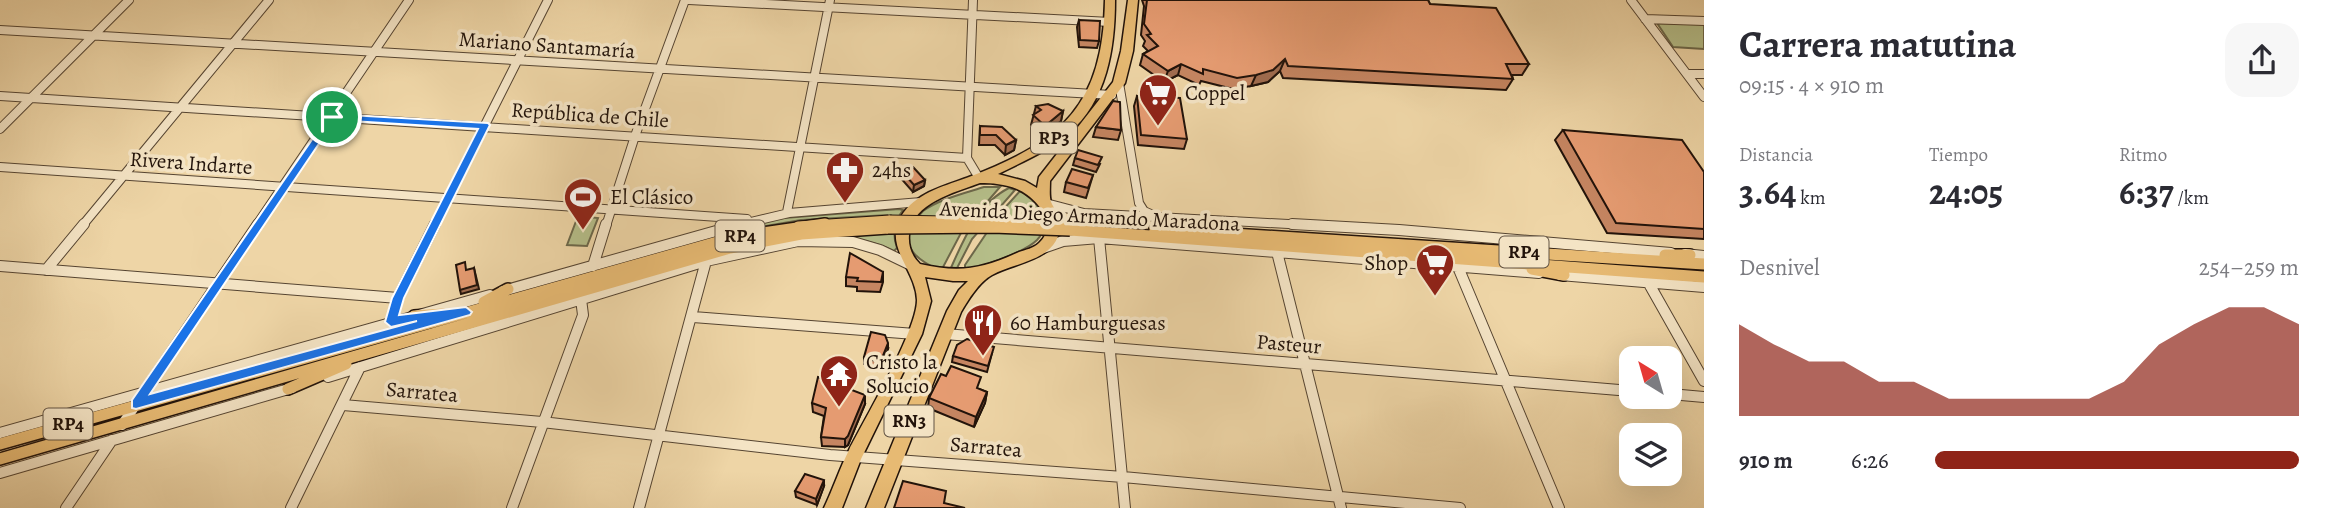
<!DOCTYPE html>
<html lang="es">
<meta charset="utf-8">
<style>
:root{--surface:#fff;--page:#f7f7f7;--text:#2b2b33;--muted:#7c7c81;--accent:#8f2418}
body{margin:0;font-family:Alegreya,serif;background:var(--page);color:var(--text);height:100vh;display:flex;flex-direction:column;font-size:26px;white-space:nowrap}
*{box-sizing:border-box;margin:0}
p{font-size:23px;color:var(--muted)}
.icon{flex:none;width:38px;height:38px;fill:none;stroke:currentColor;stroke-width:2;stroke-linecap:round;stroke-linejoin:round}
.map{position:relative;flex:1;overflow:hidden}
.details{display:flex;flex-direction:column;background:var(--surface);width:630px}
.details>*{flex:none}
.needle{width:46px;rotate:323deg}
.controls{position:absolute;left:1619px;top:346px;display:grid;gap:14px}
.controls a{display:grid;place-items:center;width:63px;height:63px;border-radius:14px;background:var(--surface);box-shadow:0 7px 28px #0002;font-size:35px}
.pin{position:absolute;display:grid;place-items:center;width:60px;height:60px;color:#fff;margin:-30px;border:4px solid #fff;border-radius:50%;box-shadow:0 2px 7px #0007}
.round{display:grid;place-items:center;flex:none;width:74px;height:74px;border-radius:21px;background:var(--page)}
.head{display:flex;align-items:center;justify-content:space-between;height:119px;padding:0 35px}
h1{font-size:38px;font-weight:700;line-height:52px}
.figures{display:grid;grid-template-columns:repeat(3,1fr);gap:10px;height:119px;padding:7px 35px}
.figures div{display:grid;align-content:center}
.figures b{font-size:35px;font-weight:700}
.figures small{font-size:19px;font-weight:400}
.figures p{font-size:19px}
.chart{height:196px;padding:14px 35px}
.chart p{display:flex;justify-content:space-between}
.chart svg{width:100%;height:126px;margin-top:7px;fill:var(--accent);opacity:.7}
ul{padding:0 35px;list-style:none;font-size:23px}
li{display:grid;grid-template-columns:112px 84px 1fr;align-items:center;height:52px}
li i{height:18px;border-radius:9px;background:var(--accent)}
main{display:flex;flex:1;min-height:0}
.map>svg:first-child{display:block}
.green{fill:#b5be89;stroke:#6c684a;stroke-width:2}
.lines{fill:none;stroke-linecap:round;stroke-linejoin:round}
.minor-far1-casing{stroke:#554431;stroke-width:10}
.minor-casing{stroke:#554431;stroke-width:12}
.major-far1-casing{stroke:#22130a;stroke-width:11}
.major-casing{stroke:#22130a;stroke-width:14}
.highway-casing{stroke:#22130a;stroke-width:3}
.minor-far1{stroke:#f4e4c5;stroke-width:8}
.minor{stroke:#f4e4c5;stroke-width:10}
.major-far1{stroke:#e7ba73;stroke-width:9}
.major{stroke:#e7ba73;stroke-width:11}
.highway{fill:#e7ba73;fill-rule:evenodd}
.major-bridge-far1-casing{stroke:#22130a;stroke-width:11;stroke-linecap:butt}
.major-bridge-casing{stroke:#22130a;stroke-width:14;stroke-linecap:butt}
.major-bridge-far1{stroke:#e7ba73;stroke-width:9}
.major-bridge{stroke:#e7ba73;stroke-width:11}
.wall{fill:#c58561;stroke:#22130a;stroke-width:2}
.shaded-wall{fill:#a06c4f;stroke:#22130a;stroke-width:2}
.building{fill:#e59b71;stroke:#22130a;stroke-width:2}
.route{fill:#1a73e8;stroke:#fff;stroke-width:2;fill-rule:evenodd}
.labels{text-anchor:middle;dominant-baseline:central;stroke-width:7;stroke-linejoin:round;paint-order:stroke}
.shield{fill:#f4e4c5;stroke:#615242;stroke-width:2}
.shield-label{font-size:19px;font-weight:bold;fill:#22130a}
.street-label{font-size:21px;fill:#22130a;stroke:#f4e4c5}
.poi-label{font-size:21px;fill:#22130a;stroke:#f4e4c5;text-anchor:start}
</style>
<main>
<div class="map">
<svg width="1704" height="508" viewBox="0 0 1704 508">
<rect width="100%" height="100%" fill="#eed5a6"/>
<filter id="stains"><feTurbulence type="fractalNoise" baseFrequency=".00286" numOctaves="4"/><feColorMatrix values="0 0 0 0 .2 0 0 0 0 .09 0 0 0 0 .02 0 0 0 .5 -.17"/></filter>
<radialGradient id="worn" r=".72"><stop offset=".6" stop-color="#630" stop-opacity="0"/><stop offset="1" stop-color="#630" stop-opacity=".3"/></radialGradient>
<path class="green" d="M1657 23 1704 24V49L1673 47Z
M984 187H1000L962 231 941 271C921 262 898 248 913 224 917 219 919 215 923 211 940 199 965 193 984 187Z
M1009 188 1015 190 972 239 956 270H950C963 241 978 203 1009 188Z
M1020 191C1037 201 1054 222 1037 240 1024 253 983 266 965 271V265L1000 213Z
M899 209 903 210C894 222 892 233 897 248L894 251C840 225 780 240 724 253L347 367 415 342 721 252 779 239 883 231 887 215 801 220 766 226 496 298 536 283 771 219Z
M578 216 598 218 587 246 567 245Z"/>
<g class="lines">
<g class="minor-far1-casing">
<path id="minor-far1" d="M689 0 1110 22
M973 0 967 158 979 178
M1631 0 1704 97
M1645 19 1704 21
M0 30 1112 95
M1687 74H1704
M1119 83 1139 203 1144 211 1153 215
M0 96 967 158
M0 129 129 0
M0 167 747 219
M1046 203 1084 213 1325 226
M787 212 830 0
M82 226 269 0
M256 226 409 0
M434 226 548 0
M606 226 635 136 685 0
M734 226 789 213 921 202"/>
</g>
<g class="minor-casing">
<path id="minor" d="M1292 224 1399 230 1671 253
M1099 238 1125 508
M1043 248 1063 241 1099 238 1539 273
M1277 252 1341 508
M1685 254 1704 256
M0 266 398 298
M593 266 606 224
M1458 267 1559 508
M46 270 84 224
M1560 275 1704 287
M1648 282 1704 381
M503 291 741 224
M693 317 915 334
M391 322 398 298 435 224
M945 334 1631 391
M328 377 706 261 798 241 853 242 880 250 911 265
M1670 394 1704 397
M343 405 542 422 830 455 1123 477 1460 508
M122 425 258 224
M0 433 490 295
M0 473 292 388
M66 508 112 440
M291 508 360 367
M512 508 583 315 581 299
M639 508 706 261"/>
</g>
<g class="major-far1-casing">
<path id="major-far1" d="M798 226 890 220"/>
</g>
<g class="major-casing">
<path id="major" d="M1155 229 1704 264
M1070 230 1704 277
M1665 255H1690
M1532 269 1564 275
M484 302 508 289
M414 316 443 314
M288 389 346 364
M0 444 735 237 825 224
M0 459 730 248 801 234 888 228"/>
</g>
<g class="highway-casing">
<path id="highway" d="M1105 0H1115C1115 48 1107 101 1068 134 1048 151 1022 162 998 174L1025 181 1037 188 1039 177 1113 82 1121 51 1128 0H1138L1133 51 1125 83 1050 181C1050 188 1049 196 1051 202 1055 211 1061 217 1060 227 1057 261 1015 262 992 275 979 282 968 300 961 312L884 508H866L947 311 959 290 968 281H953L925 277 931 301 922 334 861 459 842 508H824C833 489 840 468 849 450 865 418 917 331 917 300 916 268 880 245 904 212 919 192 947 185 969 177 1063 141 1103 105 1105 0ZM980 183C992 183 1005 184 1017 189 1036 197 1060 224 1039 243 1034 248 1025 250 1019 252 982 269 960 273 920 264 912 256 908 247 909 235 913 202 954 193 980 183Z"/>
</g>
<use href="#minor-far1" class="minor-far1"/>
<use href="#minor" class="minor"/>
<use href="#major-far1" class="major-far1"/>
<use href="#major" class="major"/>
<use href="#highway" class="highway"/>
<g class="major-bridge-far1-casing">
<path id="major-bridge-far1" d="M890 220 1062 223"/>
</g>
<g class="major-bridge-casing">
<path id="major-bridge" d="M888 228 993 227 1070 230"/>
</g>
<use href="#major-bridge-far1" class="major-bridge-far1"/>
<use href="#major-bridge" class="major-bridge"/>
</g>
<path class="wall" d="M1142 0H1428L1430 4 1529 64 1522 75H1512L1513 79 1506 90 1283 78 1280 71 1268 82 1251 86 1233 89 1201 81 1199 85 1178 75 1164 82 1140 65 1143 54 1148 51 1143 46 1145 41 1141 35 1144 6Z
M1079 20 1099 41 1097 48 1079 47 1077 27Z
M1137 96 1187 139 1184 149 1138 145 1134 106Z
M1036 106 1063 111 1061 121 1043 136 1031 125Z
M980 126 1016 140 1014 150 1005 155 995 145H979Z
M1096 127 1121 130 1118 140 1093 137Z
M1563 130 1704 172V239L1607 233 1555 140Z
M1075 158 1100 164 1096 172 1073 165Z
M899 168 925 180 924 186 913 192 898 175Z
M1093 175 1086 198 1064 192 1066 182Z
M883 272V282L880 292 857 291V287L846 286V277Z
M888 349 880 369 864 364V357Z
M992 353 987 372 952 362 953 356Z
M979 389 987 392 985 403 974 427 928 408 929 398Z
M812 403 865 404 848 445 845 447 822 446 821 437 824 416 813 412Z
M824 486 817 505 796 497 795 491Z"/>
<path class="shaded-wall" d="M1285 59 1280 71 1268 82 1251 86 1256 75Z
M1181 64 1178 75 1164 82 1168 71Z
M1063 111 1061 121 1043 136 1045 126Z
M1016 140 1014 150 1005 155 1006 145Z
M925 180 924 186 913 192 914 185Z
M474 268 479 289 461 294 460 290Z
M888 343V349L880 369V363Z
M987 392 985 403 974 427 976 417Z
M865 395V404L848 445 845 447V439Z
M824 480V486L817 505 816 499Z"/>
<path class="building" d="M1147 0H1428L1430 4 1496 8 1529 64H1506L1513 79 1288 66 1285 59 1273 70 1256 75 1237 78 1203 69V74L1181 64 1168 71 1143 54 1158 46 1147 35 1151 34 1144 24Z
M1079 20 1100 21 1099 41 1080 40Z
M1137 96 1180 98 1187 139 1141 135Z
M1113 101 1120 102 1121 130 1096 127Z
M1048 104 1063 111 1045 126 1033 115 1041 110 1036 106Z
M980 126 1002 127 1016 140 1006 145 996 135H980Z
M1563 130 1682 140 1704 172V229L1616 223Z
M1078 150 1102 157 1098 165 1075 158Z
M913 167 925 180 914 185 899 168Z
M1072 169 1093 175 1088 188 1066 182Z
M850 253 883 272 881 282 857 281 858 278 846 277Z
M465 262 466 270 474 268 477 285 460 290 456 265Z
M871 332 885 335 888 343 880 363 864 357Z
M967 339 994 347 988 366 953 356 957 345Z
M951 366 981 377 977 388 987 392 976 417 929 398 941 374 946 376Z
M818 377 865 395 848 436 845 439 821 437 826 408 812 403Z
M805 474 824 480 816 499 795 491Z
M903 481 946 491 944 503 965 508H894Z"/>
<path class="route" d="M332 114 488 123 490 125 404 298 399 315 466 307 472 312 470 315 136 409 132 408V400L329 115ZM335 120 478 129 392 298 385 322 391 327 417 321 150 394Z"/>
<defs>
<g id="supermarket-pin" transform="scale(2.0125)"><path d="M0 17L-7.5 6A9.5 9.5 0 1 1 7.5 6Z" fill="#8f2418" stroke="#f4e4c5"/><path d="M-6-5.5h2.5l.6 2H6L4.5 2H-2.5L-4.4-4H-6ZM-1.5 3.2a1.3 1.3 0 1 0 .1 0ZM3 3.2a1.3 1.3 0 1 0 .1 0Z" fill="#fff"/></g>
<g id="pharmacy-pin" transform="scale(2.0125)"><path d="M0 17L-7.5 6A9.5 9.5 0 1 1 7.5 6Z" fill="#8f2418" stroke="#f4e4c5"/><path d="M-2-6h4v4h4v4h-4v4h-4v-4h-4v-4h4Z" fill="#fff"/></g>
<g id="stadium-pin" transform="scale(2.0125)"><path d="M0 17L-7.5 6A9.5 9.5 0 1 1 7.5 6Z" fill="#8f2418" stroke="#f4e4c5"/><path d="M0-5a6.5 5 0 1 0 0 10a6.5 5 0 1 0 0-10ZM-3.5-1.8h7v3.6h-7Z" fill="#fff"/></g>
<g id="restaurant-pin" transform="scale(2.0125)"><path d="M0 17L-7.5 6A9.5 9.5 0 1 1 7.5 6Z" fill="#8f2418" stroke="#f4e4c5"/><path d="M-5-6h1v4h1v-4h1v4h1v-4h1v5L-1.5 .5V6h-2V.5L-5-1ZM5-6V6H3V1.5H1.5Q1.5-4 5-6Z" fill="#fff"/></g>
<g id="temple-pin" transform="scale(2.0125)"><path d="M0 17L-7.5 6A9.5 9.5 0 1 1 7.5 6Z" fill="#8f2418" stroke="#f4e4c5"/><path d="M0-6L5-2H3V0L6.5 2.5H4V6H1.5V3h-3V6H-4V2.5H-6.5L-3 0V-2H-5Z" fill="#fff"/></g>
</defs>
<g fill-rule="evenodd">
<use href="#supermarket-pin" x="1158" y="93"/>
<use href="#pharmacy-pin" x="845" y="170"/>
<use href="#stadium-pin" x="583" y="197"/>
<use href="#supermarket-pin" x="1435" y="263"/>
<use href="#restaurant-pin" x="983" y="323"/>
<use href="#temple-pin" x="839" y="374"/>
</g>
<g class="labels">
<g class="shield">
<rect x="1031" y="122.5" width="46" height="31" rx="5"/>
<rect x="715.5" y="220.5" width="49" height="31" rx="5"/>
<rect x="1499.5" y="236.5" width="49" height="31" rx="5"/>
<rect x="884.5" y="405.5" width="49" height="31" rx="5"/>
<rect x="43.5" y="408.5" width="49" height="31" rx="5"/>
</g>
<g class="shield-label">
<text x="1054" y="138">RP3</text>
<text x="740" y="236">RP4</text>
<text x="1524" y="252">RP4</text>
<text x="909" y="421">RN3</text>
<text x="68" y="424">RP4</text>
</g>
<g class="street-label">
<text transform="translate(547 45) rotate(4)">Mariano Santamaría</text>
<text transform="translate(590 115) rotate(4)">República de Chile</text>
<text transform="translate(191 163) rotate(4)">Rivera Indarte</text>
<text transform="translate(1090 216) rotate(3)">Avenida Diego Armando Maradona</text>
<text transform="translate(1289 344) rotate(5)">Pasteur</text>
<text transform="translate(422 392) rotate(5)">Sarratea</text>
<text transform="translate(986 447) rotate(5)">Sarratea</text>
</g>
<g class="poi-label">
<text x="1185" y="93">Coppel</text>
<text x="872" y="170">24hs</text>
<text x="610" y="197">El Clásico</text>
<text x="1408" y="263" text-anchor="end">Shop</text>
<text x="1010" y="323">60 Hamburguesas</text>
<text x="866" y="362">Cristo la<tspan x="866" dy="24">Solucio</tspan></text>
</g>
</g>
<rect width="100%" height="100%" filter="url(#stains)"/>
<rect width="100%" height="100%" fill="url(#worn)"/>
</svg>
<div class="controls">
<a><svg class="needle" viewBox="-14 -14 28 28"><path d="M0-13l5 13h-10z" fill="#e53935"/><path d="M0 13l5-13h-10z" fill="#7c7c81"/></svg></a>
<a><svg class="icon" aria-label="layers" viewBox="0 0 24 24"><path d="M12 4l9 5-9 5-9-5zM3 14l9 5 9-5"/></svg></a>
</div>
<div class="pin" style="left:332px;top:117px;background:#1e9e55"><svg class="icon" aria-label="arrive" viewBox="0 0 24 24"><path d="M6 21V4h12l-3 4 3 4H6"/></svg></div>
</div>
<section class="details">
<div class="head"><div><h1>Carrera matutina</h1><p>09:15 · 4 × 910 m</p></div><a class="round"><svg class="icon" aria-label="share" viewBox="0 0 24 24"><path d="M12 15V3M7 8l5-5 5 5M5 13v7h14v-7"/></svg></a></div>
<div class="figures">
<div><p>Distancia</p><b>3.64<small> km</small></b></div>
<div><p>Tiempo</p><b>24:05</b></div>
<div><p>Ritmo</p><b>6:37<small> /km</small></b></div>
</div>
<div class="chart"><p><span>Desnivel</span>254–259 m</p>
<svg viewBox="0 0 160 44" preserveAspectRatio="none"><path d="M0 44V12L10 19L20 25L30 25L40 32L50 32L60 38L70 38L80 38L90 38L100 38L110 32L120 19L130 12L140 6L150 6L160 12V44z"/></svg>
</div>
<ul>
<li><b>910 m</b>6:26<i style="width:100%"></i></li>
</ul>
</section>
</main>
